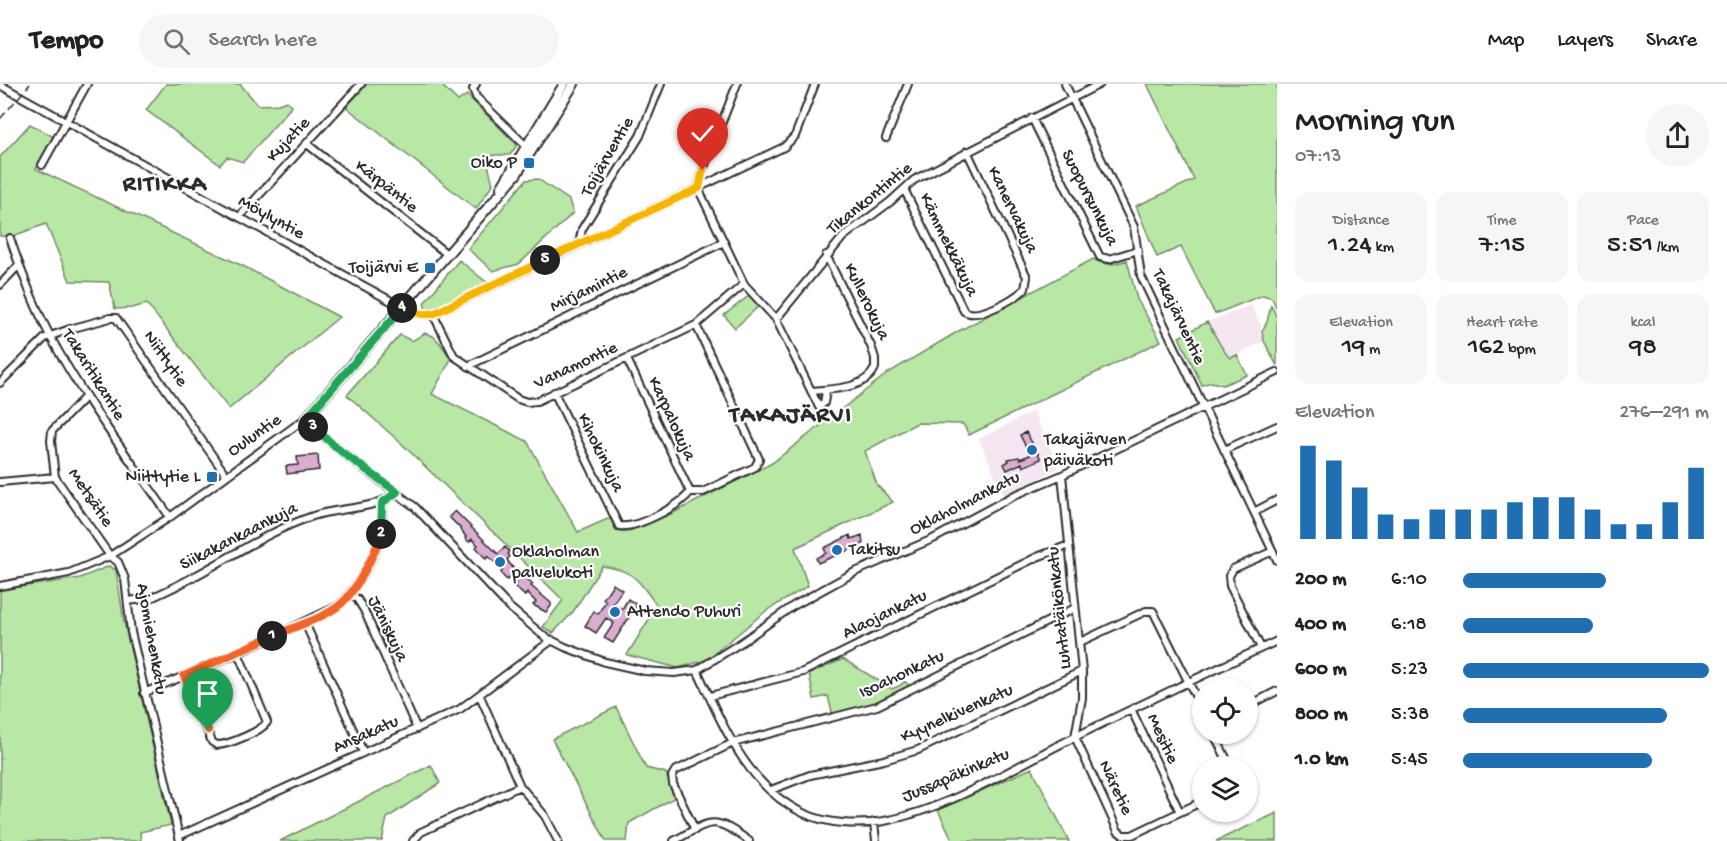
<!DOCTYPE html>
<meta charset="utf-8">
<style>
:root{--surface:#fff;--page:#f6f6f6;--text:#222;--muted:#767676;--line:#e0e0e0;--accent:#1f6fb2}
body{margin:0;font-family:"Gochi Hand",sans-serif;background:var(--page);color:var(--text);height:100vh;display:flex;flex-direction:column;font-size:22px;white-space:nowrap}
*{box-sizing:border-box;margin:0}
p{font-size:20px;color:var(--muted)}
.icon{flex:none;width:33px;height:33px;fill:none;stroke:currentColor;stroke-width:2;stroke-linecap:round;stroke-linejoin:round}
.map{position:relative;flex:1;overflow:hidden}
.panel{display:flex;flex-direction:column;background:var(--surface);width:450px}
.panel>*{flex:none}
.fabs{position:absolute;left:1192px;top:594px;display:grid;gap:12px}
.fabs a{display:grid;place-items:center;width:66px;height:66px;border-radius:50%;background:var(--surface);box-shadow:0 2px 4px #0004;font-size:30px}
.pin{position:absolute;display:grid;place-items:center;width:51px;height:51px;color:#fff;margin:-62px -26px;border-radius:50% 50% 50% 0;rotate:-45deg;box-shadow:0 0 6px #0007}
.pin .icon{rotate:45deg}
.km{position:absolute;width:30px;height:30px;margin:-15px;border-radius:50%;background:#222;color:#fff;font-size:16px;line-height:30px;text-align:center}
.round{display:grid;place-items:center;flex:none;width:63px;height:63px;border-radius:32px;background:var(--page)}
.head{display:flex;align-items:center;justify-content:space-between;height:102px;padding:0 18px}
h1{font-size:33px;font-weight:600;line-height:45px}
.metrics{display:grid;grid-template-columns:repeat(3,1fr);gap:9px;height:102px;padding:6px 18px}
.metrics div{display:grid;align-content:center;border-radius:15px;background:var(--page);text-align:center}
.metrics b{font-size:26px;font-weight:600}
.metrics small{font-size:16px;font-weight:400}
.metrics p{font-size:16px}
.chart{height:168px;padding:12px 18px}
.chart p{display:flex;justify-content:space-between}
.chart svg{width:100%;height:108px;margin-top:6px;stroke:var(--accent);stroke-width:6}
ul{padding:0 18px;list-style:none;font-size:20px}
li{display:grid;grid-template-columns:96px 72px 1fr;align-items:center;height:45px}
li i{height:15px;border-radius:8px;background:var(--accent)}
header{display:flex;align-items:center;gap:36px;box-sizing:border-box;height:84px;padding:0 30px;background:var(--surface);border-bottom:2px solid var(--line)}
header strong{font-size:28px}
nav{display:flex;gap:33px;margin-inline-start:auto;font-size:21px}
.search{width:420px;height:54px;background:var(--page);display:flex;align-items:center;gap:15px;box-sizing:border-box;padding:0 21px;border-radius:33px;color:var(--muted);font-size:22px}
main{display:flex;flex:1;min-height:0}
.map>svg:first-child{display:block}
.built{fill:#f4e7f1}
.green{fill:#b9e7a5;stroke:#728968;stroke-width:1.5}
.building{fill:#dbaed1;stroke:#2b2b2b;stroke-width:1.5}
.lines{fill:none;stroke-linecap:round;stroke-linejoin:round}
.minor-casing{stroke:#2b2b2b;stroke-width:10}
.major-casing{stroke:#2b2b2b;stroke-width:12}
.minor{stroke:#fff;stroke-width:6}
.major{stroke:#fff;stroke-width:8}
.rail{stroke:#2b2b2b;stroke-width:1.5;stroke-dasharray:9 4.5;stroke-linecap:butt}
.split-1-casing{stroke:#fff;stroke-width:12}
.split-2-casing{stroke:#fff;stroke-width:12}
.split-3-casing{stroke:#fff;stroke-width:12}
.split-4-casing{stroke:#fff;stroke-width:12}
.split-5-casing{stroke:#fff;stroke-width:12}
.split-6-casing{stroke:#fff;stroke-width:12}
.split-1{stroke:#f0652b;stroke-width:8}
.split-2{stroke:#f0652b;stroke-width:8}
.split-3{stroke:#22a559;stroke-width:8}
.split-4{stroke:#22a559;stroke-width:8}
.split-5{stroke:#f5b400;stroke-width:8}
.split-6{stroke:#f5b400;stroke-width:8}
.poi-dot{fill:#1f6fb2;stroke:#fff;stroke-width:2}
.labels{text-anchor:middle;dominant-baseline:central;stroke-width:4.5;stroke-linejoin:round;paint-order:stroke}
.street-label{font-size:18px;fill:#2b2b2b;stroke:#fff}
.poi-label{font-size:18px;fill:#2b2b2b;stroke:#fff;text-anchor:start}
.district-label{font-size:24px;font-weight:bold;letter-spacing:1.5px;fill:#2b2b2b;stroke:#fff}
</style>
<header>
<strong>Tempo</strong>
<div class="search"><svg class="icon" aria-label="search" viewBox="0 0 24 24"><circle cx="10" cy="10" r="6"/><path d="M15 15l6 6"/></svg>Search here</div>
<nav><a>Map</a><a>Layers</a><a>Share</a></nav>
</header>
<main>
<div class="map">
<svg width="1277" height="757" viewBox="0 0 1277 757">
<rect width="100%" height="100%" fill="#fff"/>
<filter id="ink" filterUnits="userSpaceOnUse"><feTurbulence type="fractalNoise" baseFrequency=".0167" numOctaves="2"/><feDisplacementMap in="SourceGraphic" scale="12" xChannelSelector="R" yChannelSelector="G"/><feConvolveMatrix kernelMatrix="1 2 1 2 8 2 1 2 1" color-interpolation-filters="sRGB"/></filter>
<g filter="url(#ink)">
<path class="built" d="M1251 221 1261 241 1264 257 1230 274 1207 238Z
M1033 327 1059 384 1004 412 979 355Z"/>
<path class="green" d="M166 0H240L258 21 278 20 287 17 292 22 243 78 227 73 220 81 146 26Z
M367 0H440L458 17 467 11 517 61 510 71H494L489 74V85L493 100 476 125 346 23Z
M1147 0H1277V225L1272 214 1263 211 1215 230 1181 163 1157 173 1136 122 1194 96Z
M30 40 54 53 36 85 243 182 339 233 229 325 147 220 132 224 115 225 109 198 70 197 46 140 10 153 0 152V73Z
M538 95 569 116 573 129 519 180 493 187 468 165 526 96Z
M1093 175C1105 182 1114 181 1127 176L1137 215 1161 257 969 351 963 340 917 339 865 367 877 401 893 418 795 464 808 502 766 527 706 576 678 584 627 571 657 522C638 496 636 487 602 482L573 528 553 549 543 543 563 516 402 360 347 311 400 251 412 257 425 249 433 252 440 259 451 275 432 310 527 357 578 448 610 434 616 446 627 448 671 430 772 379 888 289 957 248Z
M459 176 489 200 436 225 426 226 424 219Z
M750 211 760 221 735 244 724 231Z
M1271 221 1277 234V282L1264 257 1262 247 1267 238Z
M1207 238C1215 249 1220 264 1230 274L1237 271 1247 291 1223 301 1211 298 1202 301 1179 253Z
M109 482 116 486 124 538 171 741 140 748 141 757H0V506L80 494Z
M843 575 892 605 901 601 904 597 910 602 872 622 833 632 828 612 814 615 809 590Z
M616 623 646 684 666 689 674 714 629 739 627 757H606L552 655Z
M431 681 440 699 387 734 382 757H280Z
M1032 684 1069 757H953L938 726Z
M1277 729V757H1216Z"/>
<path class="building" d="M1026 348 1041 375 1023 383 1022 379 1007 386 1004 380 1009 377 1008 375 1019 373 1020 375 1030 371 1020 351Z
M318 371 319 386 287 390 286 382 298 381 297 373Z
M455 427 498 470 505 463 510 468 508 470 510 472 507 476 513 484 524 494 525 493 533 500 531 502 551 519V522L546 528 533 521 536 518 527 509 525 512 514 502 517 499 510 493 507 496 503 492 501 488 503 486 488 472 486 475 476 463 478 461 472 455 469 458 465 454 466 453 460 444 449 433Z
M850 451 851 455 862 451 863 460 818 479 816 474 826 469 824 464Z
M613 500 622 506 613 520 622 525 628 515 637 521 613 559 604 554 614 539 606 534 596 549 585 542 594 527 598 530 606 517 603 515Z"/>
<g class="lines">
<g class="minor-casing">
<path id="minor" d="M476 0 473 5 476 13 528 64
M737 0 703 86 698 104 744 200 776 235 819 323 824 319 826 307
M1065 0 1134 143 1141 192 1277 476
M0 1 402 223 422 230H433L784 63 795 52 815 0
M1032 34 1100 173 1109 175 1138 166
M886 54 908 0
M307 60 447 170
M42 81 87 0
M904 105 964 227C978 236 1013 216 1025 205L1027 193 967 67
M239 133 361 0
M10 154C21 187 34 221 50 252 84 316 129 374 170 433
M579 160 582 145 640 52 661 0
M0 201 19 181
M433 230 454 272 518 315 527 318 537 317 696 241 744 200
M776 235 843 153 890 118 914 96 1100 0
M627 275 690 408
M468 282 724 158
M0 299 45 254 70 245 110 234H116L226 391
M811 307C832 305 865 306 875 284V274L871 262 826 171
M554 308 619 442C636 445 680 422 690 408
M86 312 52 347 51 357 55 393 110 472 118 478 125 495 131 548 180 757
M1224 366 1277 342
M1062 391 1082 587V614L1075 653 1118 747 1123 751H1132L1203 717
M0 398 55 393
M690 408H703L755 383 759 375 696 241
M1254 428 1277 416
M0 502 69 489 110 472 170 433 306 334 320 350 343 369 415 423 509 523 545 553 565 563 605 578 645 587 674 589 697 586 742 558 793 522 855 488 933 455 1015 411 1062 391 1277 288
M350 509 357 515 364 526 417 645
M128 517 151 514 168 506C217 483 262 449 313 432 339 423 378 426 397 408
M305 539 363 668
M1080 558 1146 527H1153L1203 627
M1261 564 1230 502 1229 492 1233 485 1273 467
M697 586C722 639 746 702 803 729 827 740 858 742 884 737 943 726 1003 690 1055 663 1128 626 1203 591 1277 557
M184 592 212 658 217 661C228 661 262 647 267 638L238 569
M144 609 238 569 338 522C354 509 378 469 381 448 383 439 382 428 382 419
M480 612 520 702 545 732 558 757
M710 612 803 588 1037 473 1069 461
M1254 619 1277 607
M1132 627 1180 728
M1214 650 1230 682
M771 706 810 691 884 676 918 666 1082 587
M874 738 876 757
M695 746 673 700 672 692 675 687 733 659 877 622 1075 524
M179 752 460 625 552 556
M413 757 421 748 520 702
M674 757C712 736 712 731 749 757"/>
</g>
<g class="major-casing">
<path id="major" d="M501 104 564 0
M306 334 516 91 574 0"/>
</g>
<use href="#minor" class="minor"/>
<use href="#major" class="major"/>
<path class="rail" d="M0 35 30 0"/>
</g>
</g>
<g class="lines" filter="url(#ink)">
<g class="split-1-casing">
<path id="split-1" d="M208 646 184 592 272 552"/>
</g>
<g class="split-2-casing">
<path id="split-2" d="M272 552C294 543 323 535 341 520 356 507 375 470 381 450"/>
</g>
<g class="split-3-casing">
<path id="split-3" d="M313 343 343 369 397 408 382 419 381 450"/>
</g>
<g class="split-4-casing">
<path id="split-4" d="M313 343 306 334 402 224"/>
</g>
<g class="split-5-casing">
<path id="split-5" d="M402 224 422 230H433L545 176"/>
</g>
<g class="split-6-casing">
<path id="split-6" d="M545 176 699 104 703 86"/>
</g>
<use href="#split-1" class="split-1"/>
<use href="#split-2" class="split-2"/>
<use href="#split-3" class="split-3"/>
<use href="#split-4" class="split-4"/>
<use href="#split-5" class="split-5"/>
<use href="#split-6" class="split-6"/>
</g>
<g class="poi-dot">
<rect x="523" y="73" width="12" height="12" rx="3"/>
<rect x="424" y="178" width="12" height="12" rx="3"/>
<circle cx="1032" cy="366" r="6"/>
<rect x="206" y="387" width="12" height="12" rx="3"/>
<circle cx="837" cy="466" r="6"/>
<circle cx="500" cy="478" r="6"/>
<circle cx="615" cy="528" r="6"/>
</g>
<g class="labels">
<g class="street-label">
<text transform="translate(289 56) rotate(-47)">Kujatie</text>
<text transform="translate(608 73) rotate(-60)">Toijärventie</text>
<text transform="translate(386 103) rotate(38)">Kärpäntie</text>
<text transform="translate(1089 114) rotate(63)">Suopursunkuja</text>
<text transform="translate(870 115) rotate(-39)">Tikankontintie</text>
<text transform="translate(1012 126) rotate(64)">Kanervakuja</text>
<text transform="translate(271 134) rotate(29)">Möylyntie</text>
<text transform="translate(948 161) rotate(64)">Kämmekkäkuja</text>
<text transform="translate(589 206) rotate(-26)">Mirjamintie</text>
<text transform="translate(866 218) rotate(64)">Kullerokuja</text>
<text transform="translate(1178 233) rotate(65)">Takajärventie</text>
<text transform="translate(165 275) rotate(55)">Niittytie</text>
<text transform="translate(576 282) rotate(-25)">Vanamontie</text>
<text transform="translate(93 291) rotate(58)">Takaritikantie</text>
<text transform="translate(671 335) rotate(65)">Karpalokuja</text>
<text transform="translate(255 352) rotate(-35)">Ouluntie</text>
<text transform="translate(600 369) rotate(64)">Kihokinkuja</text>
<text transform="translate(90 414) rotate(56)">Metsätie</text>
<text transform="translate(965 420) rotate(-27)">Oklaholmankatu</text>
<text transform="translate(239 453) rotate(-27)">Siikakankaankuja</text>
<text transform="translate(1060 524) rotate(-96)">Luhtatäikönkatu</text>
<text transform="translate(885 531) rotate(-26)">Alaojankatu</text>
<text transform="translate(387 545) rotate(64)">Jäniskuja</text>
<text transform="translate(151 555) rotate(80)">Ajomiehenkatu</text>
<text transform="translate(902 591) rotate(-25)">Isoahonkatu</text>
<text transform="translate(957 630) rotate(-24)">Kyynelkivenkatu</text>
<text transform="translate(366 651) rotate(-24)">Ansakatu</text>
<text transform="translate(1162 655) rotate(65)">Mesitie</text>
<text transform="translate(956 692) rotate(-23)">Jussapäkinkatu</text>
<text transform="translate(1115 704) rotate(65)">Näretie</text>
</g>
<g class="poi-label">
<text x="517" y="79" text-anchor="end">Oiko P</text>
<text x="418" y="184" text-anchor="end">Toijärvi E</text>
<text x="1044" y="356">Takajärven<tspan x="1044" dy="21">päiväkoti</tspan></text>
<text x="200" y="393" text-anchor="end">Niittytie L</text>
<text x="849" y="466">Takitsu</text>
<text x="512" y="468">Oklaholman<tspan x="512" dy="21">palvelukoti</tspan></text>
<text x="627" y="528">Attendo Puhuri</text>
</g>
<g class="district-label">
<text x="165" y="101">RITIKKA</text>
<text x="791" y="332">TAKAJÄRVI</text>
</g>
</g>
</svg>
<div class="fabs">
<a><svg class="icon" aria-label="locate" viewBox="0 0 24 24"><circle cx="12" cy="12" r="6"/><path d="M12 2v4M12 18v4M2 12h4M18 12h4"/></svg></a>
<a><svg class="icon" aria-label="layers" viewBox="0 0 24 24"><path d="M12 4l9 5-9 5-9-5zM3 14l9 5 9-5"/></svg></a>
</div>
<div class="pin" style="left:208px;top:646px;background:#1e9e55"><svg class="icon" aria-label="arrive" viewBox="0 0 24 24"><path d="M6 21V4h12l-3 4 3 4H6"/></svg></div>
<div class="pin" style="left:703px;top:86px;background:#d93025"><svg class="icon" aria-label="check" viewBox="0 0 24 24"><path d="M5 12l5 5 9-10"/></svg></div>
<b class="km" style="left:272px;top:552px">1</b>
<b class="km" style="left:381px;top:450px">2</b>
<b class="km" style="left:313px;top:343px">3</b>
<b class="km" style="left:402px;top:224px">4</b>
<b class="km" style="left:545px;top:176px">5</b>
</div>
<section class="panel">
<div class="head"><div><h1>Morning run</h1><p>07:13</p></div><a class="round"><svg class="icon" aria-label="share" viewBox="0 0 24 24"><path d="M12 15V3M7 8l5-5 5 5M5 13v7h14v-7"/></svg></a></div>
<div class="metrics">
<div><p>Distance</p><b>1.24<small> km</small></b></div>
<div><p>Time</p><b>7:15</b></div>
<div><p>Pace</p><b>5:51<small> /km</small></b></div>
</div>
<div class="metrics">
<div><p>Elevation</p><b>19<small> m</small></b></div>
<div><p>Heart rate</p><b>162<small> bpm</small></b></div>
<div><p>kcal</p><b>98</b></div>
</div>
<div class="chart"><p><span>Elevation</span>276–291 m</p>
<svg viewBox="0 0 160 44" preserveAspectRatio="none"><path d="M5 44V6M15 44V12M25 44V23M35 44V34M45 44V36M55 44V32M65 44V32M75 44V32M85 44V29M95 44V27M105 44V27M115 44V32M125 44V38M135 44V38M145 44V29M155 44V15"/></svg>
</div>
<ul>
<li><b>200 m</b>6:10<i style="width:58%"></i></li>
<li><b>400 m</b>6:18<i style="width:53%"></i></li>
<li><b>600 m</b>5:23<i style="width:100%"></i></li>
<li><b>800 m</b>5:38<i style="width:83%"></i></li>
<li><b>1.0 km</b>5:45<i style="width:77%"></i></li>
</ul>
</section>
</main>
